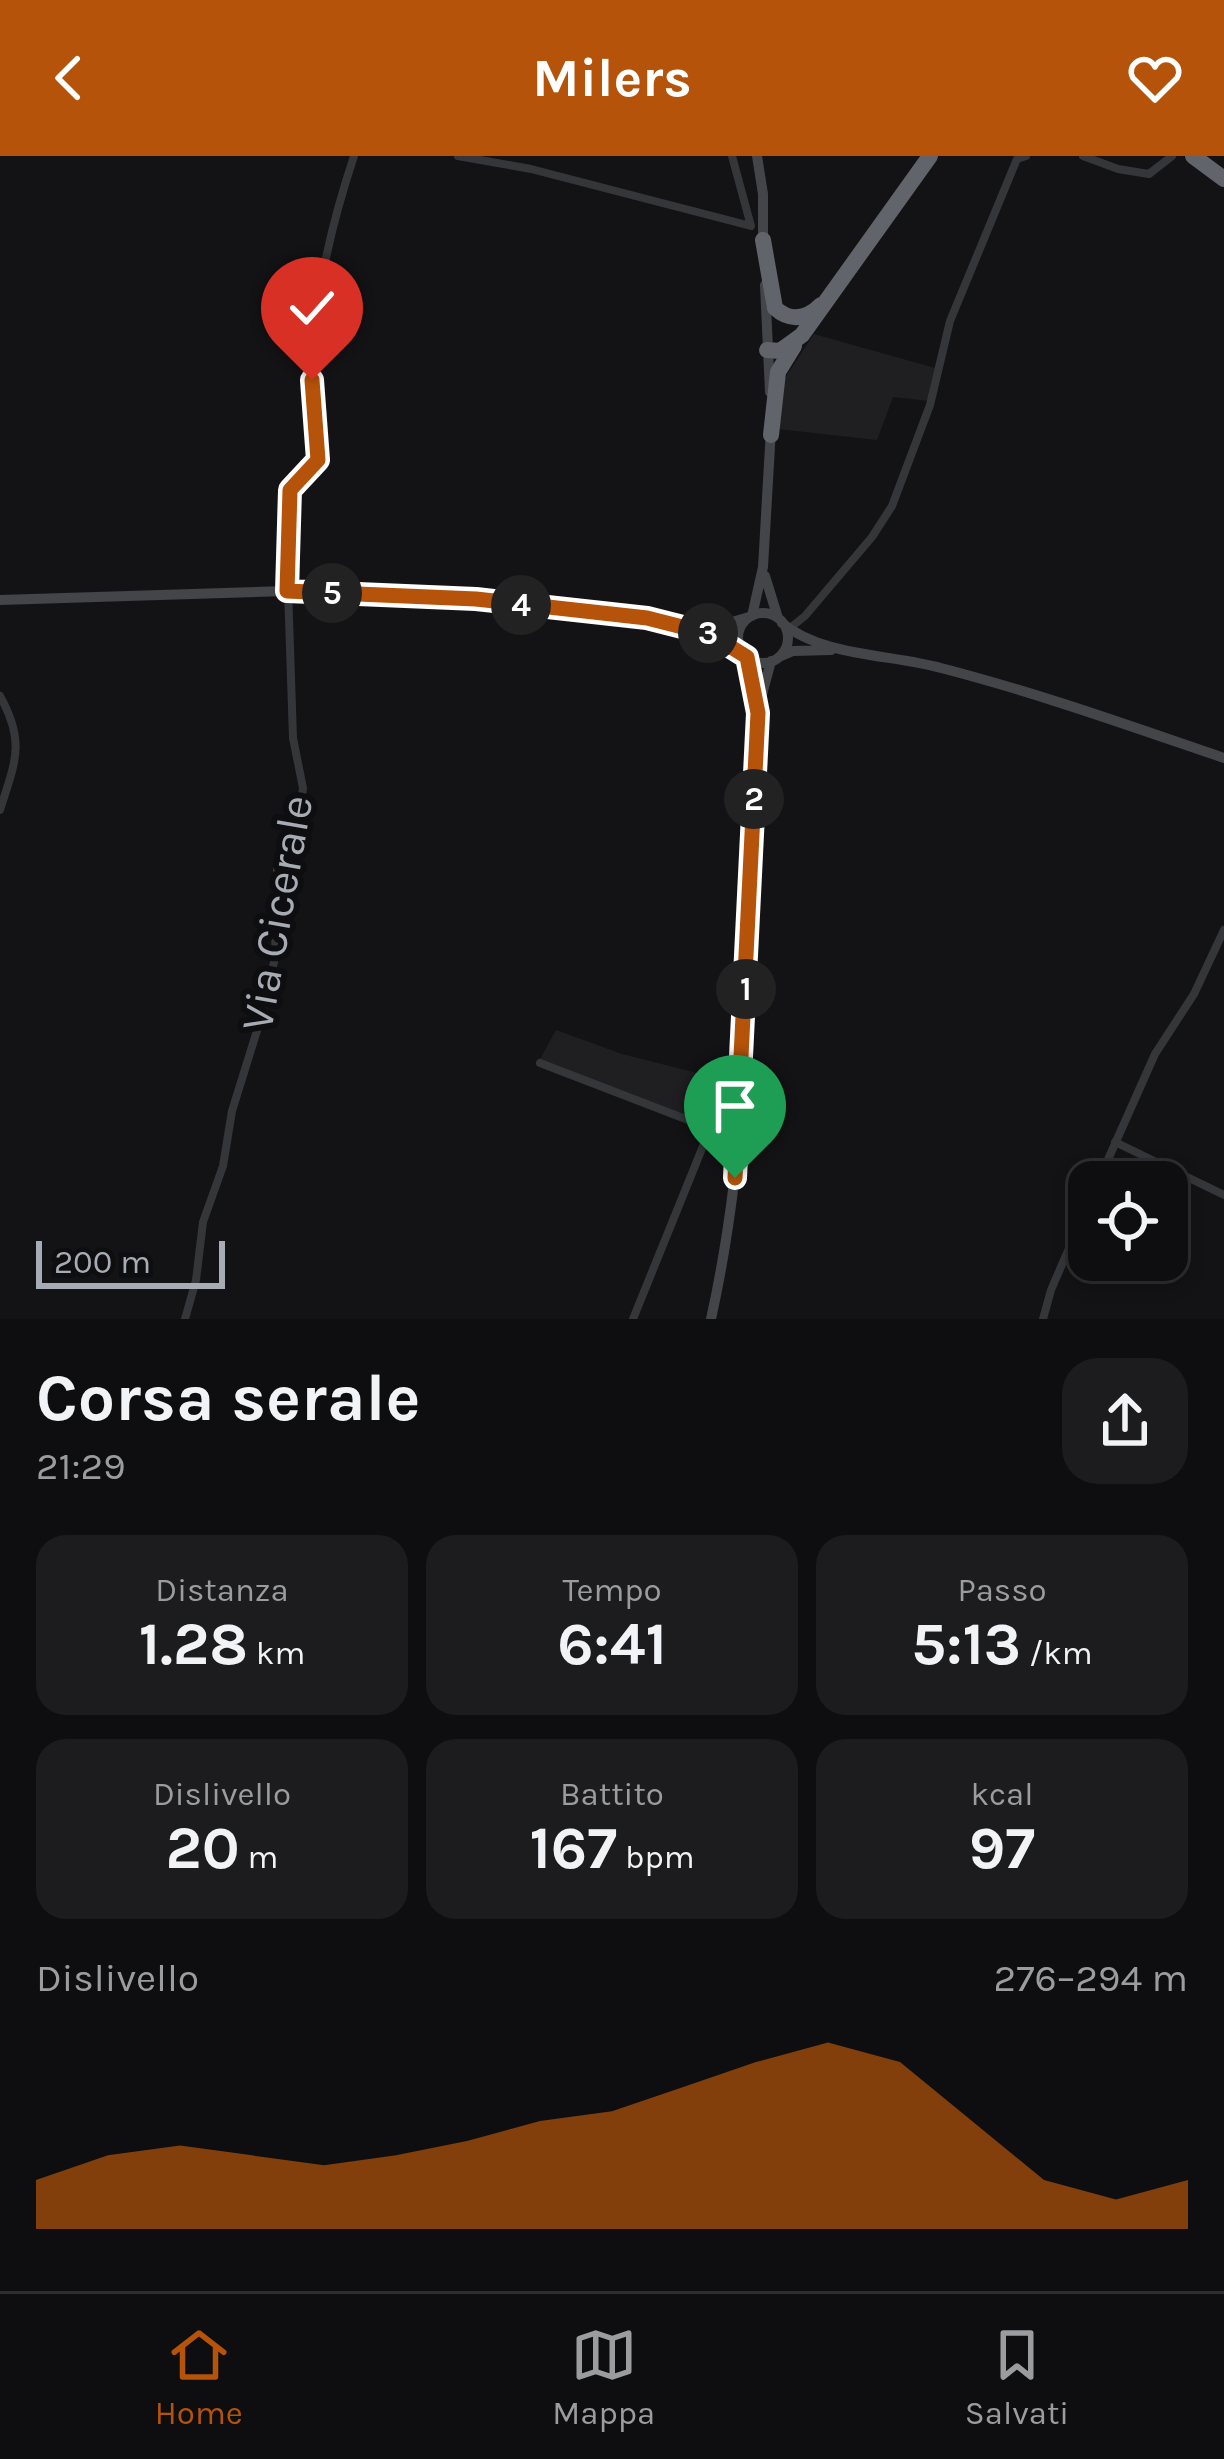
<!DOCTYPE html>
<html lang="it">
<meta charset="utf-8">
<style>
:root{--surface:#0e0e10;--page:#1c1c1e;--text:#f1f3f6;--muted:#9b9c9f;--line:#2e2e30;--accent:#b45309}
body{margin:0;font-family:Karla,sans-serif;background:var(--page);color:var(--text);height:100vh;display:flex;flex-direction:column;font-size:45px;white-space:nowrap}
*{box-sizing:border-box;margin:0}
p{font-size:39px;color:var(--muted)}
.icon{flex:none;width:66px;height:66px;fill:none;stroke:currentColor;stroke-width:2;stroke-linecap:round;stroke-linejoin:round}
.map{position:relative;height:1163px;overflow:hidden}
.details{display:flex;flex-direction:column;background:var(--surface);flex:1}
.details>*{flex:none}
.tools{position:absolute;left:1068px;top:1005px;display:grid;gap:24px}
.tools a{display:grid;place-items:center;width:120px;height:120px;border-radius:24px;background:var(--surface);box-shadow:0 6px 18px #0003,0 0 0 3px var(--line);font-size:60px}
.scale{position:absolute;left:36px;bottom:30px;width:189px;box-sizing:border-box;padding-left:12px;border:6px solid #a6abb4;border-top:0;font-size:33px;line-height:42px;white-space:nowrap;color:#a6abb4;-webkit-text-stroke:9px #0e0e10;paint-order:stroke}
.pin{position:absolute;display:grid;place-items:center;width:102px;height:102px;color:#fff;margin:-123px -51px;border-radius:50% 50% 50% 0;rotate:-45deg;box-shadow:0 0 12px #0007}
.pin .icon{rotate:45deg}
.km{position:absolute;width:60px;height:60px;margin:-30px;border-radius:50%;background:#222;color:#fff;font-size:33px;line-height:60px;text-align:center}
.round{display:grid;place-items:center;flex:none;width:126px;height:126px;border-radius:36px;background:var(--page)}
.summary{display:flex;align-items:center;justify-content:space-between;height:204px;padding:0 36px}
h1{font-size:66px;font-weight:700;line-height:90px}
.figures{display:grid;grid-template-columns:repeat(3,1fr);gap:18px;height:204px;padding:12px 36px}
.figures div{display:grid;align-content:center;border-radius:30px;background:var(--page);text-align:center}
.figures b{font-size:60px;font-weight:700}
.figures small{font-size:33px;font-weight:400}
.figures p{font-size:33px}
.chart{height:336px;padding:24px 36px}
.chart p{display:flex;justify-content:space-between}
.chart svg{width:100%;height:216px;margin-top:12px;fill:var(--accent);opacity:.7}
header{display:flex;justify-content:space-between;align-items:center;height:156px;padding:0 36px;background:var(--accent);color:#fff;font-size:54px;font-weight:700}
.tabs{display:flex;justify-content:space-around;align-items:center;height:168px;border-top:3px solid var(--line);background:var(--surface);font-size:33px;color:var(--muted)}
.tabs a{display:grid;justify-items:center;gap:6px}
.tabs .current{color:var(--accent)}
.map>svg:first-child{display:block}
.built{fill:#1f1f22}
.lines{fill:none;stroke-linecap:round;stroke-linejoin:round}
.street{stroke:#343639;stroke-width:8}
.secondary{stroke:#434549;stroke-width:10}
.highway{stroke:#61646a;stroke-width:16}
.route-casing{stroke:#fff;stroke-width:24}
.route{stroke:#b45309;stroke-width:15}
.labels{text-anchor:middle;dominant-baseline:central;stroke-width:12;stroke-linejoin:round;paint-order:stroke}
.street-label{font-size:45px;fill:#a6abb4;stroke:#0e0e10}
</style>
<header><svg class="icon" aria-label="back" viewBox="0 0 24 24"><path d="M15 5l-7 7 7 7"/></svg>Milers<svg class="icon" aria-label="heart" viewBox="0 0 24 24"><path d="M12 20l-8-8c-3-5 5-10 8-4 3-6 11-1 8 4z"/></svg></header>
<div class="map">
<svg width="1224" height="1163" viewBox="0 0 1224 1163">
<rect width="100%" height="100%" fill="#131315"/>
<path class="built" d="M814 178 935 212 929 245 893 241 877 284 777 273 779 231Z
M556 874 622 898 725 924 707 969 539 905Z"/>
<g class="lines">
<path class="street" d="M458 0 531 13 751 70 732 0
M1083 0 1118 13 1149 18 1172 0
M790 472 805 460 872 381 892 350 930 249 950 165 1017 3 1026 0
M0 540C26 587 15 606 0 654
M540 907 709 972
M1115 986 1224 1039
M1098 1026 1155 898 1194 838 1224 774
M185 1163 196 1124 203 1066 223 1010 232 955 265 849 275 801 277 712 288 697 299 663 303 632 293 582 286 373 289 334 318 304C306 188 318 109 354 0
M633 1163 731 921 742 884
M1043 1163 1051 1134 1089 1046"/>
<path class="secondary" d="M757 0 763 38V86
M765 129 770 236
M765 420 778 462
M0 444 287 435 475 444 684 469H722L749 461
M738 482a25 25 0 1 1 50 0a25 25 0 1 1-50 0Z
M752 460 763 411 771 273
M782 467C823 501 892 498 941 512 1038 537 1130 570 1224 602
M692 472 724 484 740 495
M747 501 756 545
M779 501 793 495 831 494
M711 1163C755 965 749 758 757 557L771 505"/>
<path class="highway" d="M1193 0 1224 23
M763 84 775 152C790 166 807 163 821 149
M767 194 780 195 802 179 930 0
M771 279 778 216 794 190"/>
</g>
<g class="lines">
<g class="route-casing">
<path id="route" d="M312 224 318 304 290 334 287 435 476 443 647 462 710 478 747 501 758 557 735 1022"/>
</g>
<use href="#route" class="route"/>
</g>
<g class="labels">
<g class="street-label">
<text transform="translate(277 757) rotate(-80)">Via Cicerale</text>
</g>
</g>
</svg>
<div class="tools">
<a><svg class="icon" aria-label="locate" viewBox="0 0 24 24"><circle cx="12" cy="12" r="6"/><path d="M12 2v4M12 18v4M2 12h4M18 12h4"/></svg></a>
</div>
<div class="scale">200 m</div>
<div class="pin" style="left:735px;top:1022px;background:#1e9e55"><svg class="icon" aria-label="arrive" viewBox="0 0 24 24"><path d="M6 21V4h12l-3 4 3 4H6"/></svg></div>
<div class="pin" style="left:312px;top:224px;background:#d93025"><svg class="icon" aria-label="check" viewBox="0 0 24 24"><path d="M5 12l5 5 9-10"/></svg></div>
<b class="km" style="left:746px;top:833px">1</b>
<b class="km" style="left:754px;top:643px">2</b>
<b class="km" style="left:708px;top:477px">3</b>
<b class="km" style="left:521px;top:449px">4</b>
<b class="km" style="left:332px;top:437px">5</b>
</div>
<section class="details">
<div class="summary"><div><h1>Corsa serale</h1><p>21:29</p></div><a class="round"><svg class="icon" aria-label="share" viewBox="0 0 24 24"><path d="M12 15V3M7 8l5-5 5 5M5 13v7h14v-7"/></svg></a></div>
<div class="figures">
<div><p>Distanza</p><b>1.28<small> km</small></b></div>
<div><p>Tempo</p><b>6:41</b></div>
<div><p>Passo</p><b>5:13<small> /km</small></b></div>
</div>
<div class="figures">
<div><p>Dislivello</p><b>20<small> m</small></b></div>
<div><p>Battito</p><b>167<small> bpm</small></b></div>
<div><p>kcal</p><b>97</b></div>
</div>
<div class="chart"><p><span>Dislivello</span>276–294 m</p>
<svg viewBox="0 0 160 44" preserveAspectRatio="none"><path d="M0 44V34L10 29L20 27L30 29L40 31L50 29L60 26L70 22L80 20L90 15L100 10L110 6L120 10L130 22L140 34L150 38L160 34V44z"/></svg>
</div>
</section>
<nav class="tabs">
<a class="current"><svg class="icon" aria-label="home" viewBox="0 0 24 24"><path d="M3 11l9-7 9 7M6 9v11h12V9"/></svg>Home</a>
<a><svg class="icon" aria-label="map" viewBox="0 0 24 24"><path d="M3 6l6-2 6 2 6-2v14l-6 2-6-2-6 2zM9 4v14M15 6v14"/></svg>Mappa</a>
<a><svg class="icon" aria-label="saved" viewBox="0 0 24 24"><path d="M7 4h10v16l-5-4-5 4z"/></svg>Salvati</a>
</nav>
